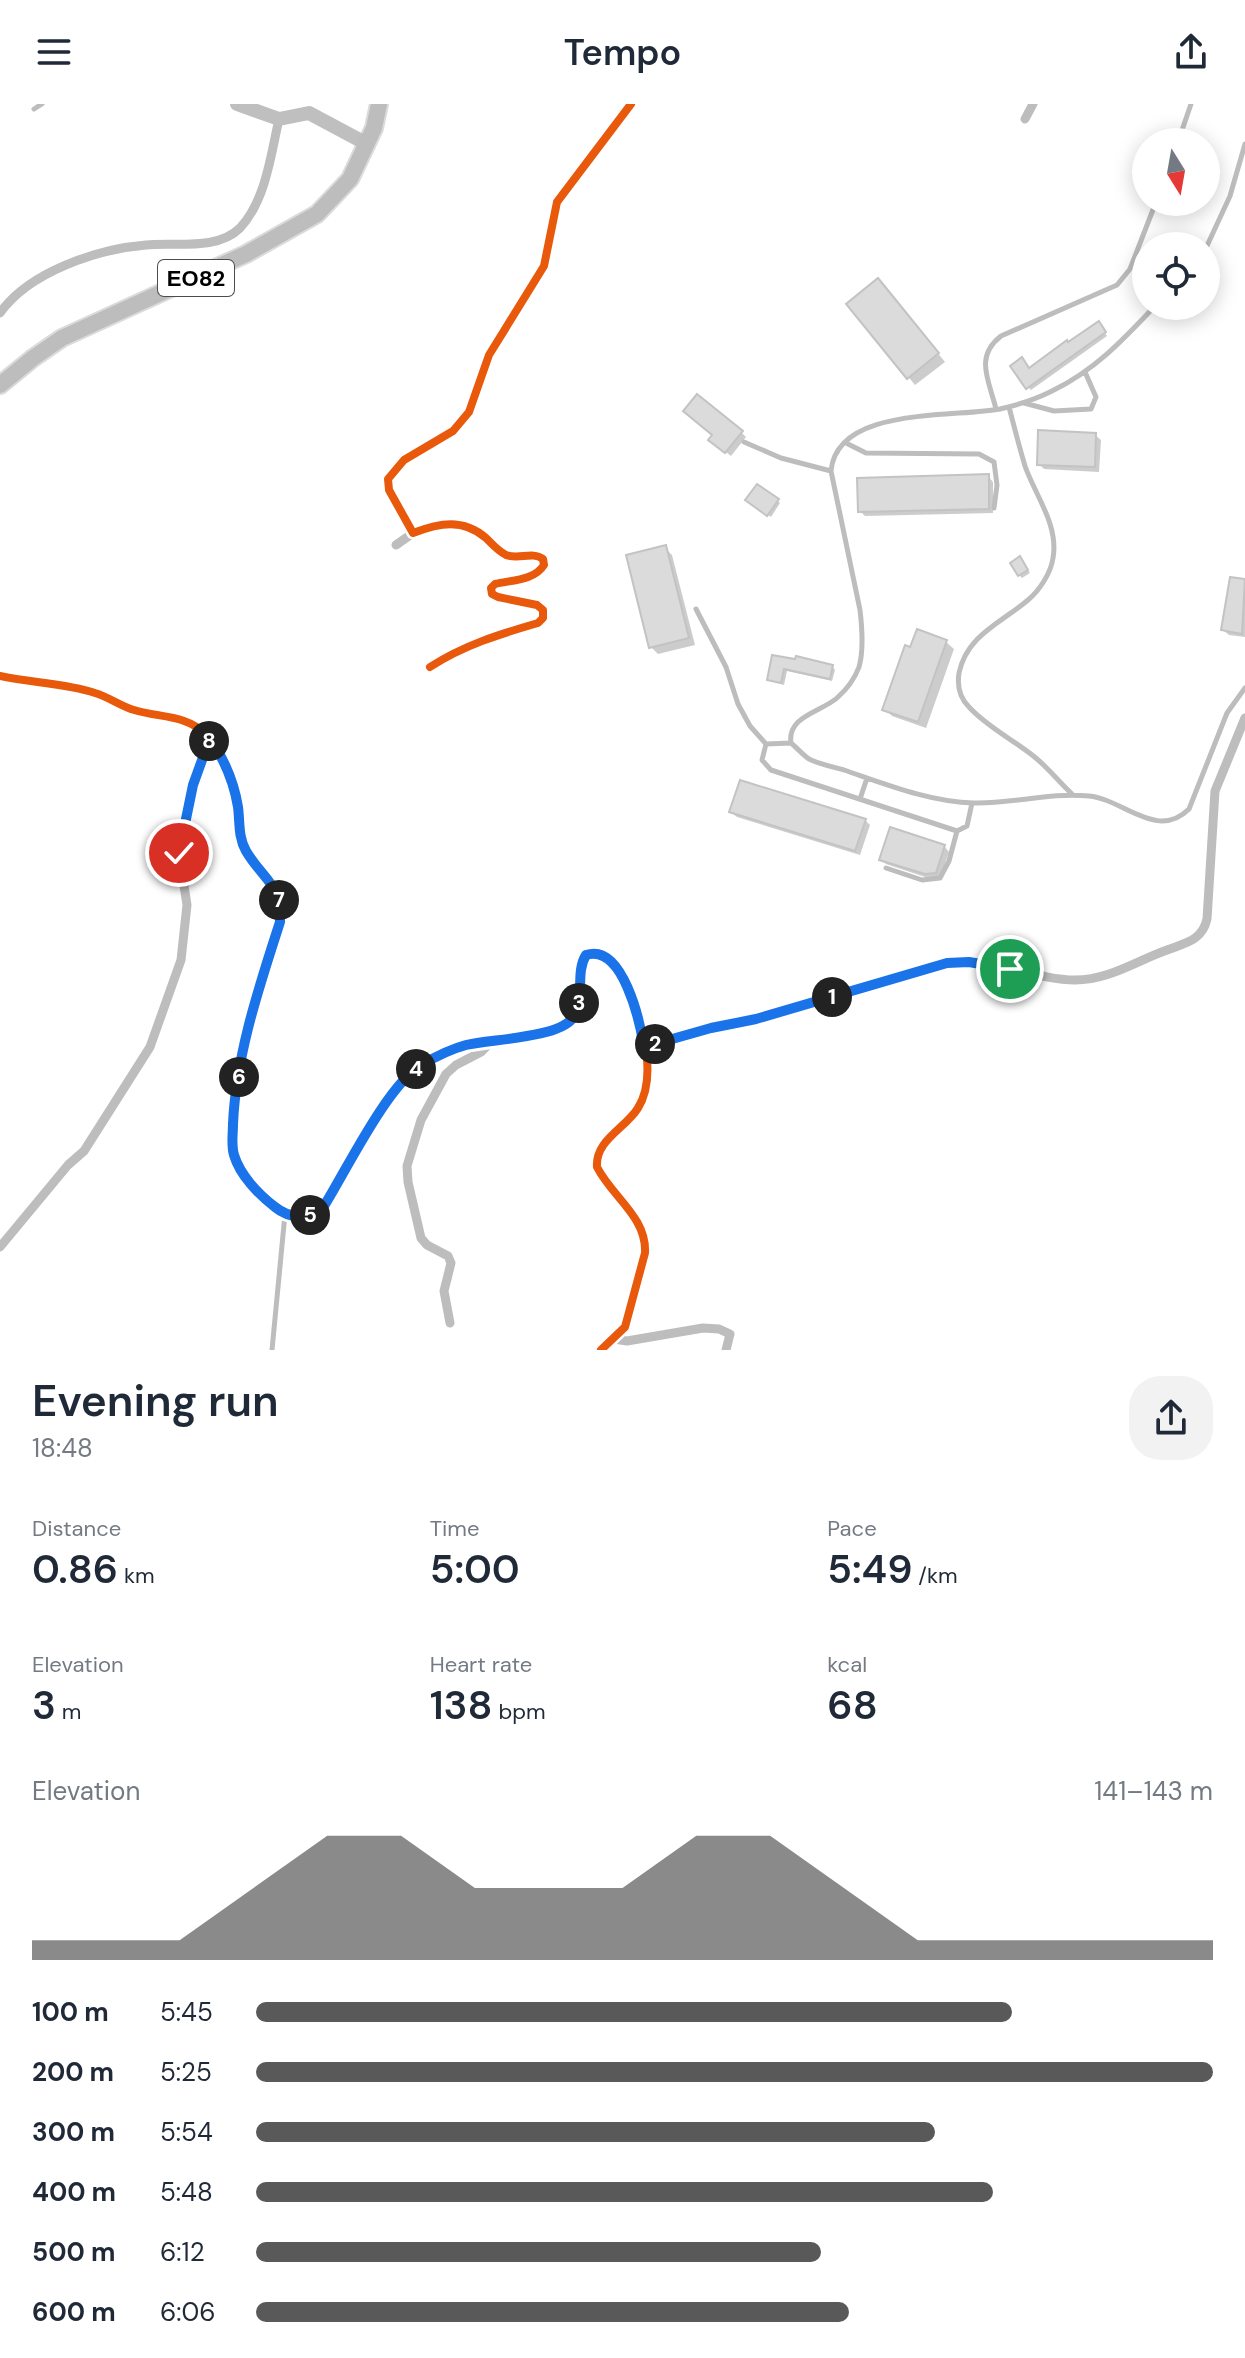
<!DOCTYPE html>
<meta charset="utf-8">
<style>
:root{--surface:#fff;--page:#f2f2f3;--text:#1f2937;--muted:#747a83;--accent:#595959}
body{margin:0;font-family:"DM Sans",sans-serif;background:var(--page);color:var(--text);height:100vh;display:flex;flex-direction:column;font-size:30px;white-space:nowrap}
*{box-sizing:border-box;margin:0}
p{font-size:26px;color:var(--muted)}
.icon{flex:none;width:44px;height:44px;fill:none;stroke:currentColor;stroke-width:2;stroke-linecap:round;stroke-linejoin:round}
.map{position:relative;height:1246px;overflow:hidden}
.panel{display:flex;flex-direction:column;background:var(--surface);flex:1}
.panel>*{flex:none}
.needle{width:52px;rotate:169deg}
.fabs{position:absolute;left:1132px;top:24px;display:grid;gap:16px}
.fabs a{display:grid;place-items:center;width:88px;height:88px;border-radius:50%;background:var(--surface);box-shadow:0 4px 20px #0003;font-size:40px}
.pin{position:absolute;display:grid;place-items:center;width:68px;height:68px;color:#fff;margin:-34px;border:4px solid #fff;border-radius:50%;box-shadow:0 2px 8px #0007}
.km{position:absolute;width:40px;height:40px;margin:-20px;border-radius:50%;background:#222;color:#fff;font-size:22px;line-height:40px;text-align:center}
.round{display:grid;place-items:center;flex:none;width:84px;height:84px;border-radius:32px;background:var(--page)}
.headline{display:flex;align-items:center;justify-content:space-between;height:136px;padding:0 32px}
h1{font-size:44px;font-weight:600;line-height:60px}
.metrics{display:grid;grid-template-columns:repeat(3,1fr);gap:12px;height:136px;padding:8px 32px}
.metrics div{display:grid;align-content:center}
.metrics b{font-size:40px;font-weight:600}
.metrics small{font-size:22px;font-weight:400}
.metrics p{font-size:22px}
.chart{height:224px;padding:16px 32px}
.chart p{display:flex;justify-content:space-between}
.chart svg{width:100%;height:144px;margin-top:8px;fill:var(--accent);opacity:.7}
ul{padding:0 32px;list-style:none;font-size:26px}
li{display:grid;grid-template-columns:128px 96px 1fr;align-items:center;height:60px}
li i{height:20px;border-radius:10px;background:var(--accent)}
header{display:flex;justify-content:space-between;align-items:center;height:104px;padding:0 32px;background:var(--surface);font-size:36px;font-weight:600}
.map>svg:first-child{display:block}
.shadow{fill:#0003}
.building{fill:#dbdbdb;stroke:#c3c3c3;stroke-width:2}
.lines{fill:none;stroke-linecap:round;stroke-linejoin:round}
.primary-casing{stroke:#dbdbdb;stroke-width:20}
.lane{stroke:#bdbdbd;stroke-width:5}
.street{stroke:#bdbdbd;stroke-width:9}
.secondary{stroke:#bfbfbf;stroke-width:14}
.primary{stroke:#bdbdbd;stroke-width:16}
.cycleway-casing{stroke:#fff;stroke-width:13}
.cycleway{stroke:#e8590c;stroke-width:8}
.route-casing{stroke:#fff;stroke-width:16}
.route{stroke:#1a73e8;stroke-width:10}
.labels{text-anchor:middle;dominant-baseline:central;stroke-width:6;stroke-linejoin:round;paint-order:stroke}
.shield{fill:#fff;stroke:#4c4c4c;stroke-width:2}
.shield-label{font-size:22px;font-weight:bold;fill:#000}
</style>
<header><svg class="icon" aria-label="menu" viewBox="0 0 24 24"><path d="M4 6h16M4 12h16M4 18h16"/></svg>Tempo<svg class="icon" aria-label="share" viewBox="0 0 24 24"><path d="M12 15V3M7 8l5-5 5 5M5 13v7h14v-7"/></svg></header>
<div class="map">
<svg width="1245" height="1246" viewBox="0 0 1245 1246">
<rect width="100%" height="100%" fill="#fff"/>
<path class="shadow" d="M885 184 945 258 915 281 849 201Z
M1101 223 1107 232 1031 286 1028 283 1030 267Z
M741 328 746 333 731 352 716 340 715 331Z
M1095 331 1101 336 1099 368 1044 365 1039 360Z
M988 372 993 378V409L865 412 860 407Z
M777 396 780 399 771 413 751 399Z
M665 444 672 451 695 541 658 550 651 543Z
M1023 458 1030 469 1022 474 1019 471Z
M1231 475 1245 477V533L1229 531 1223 526Z
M946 538 954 545 926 624 892 612 885 605 912 545Z
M774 553 832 562 835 566 832 577 787 567 784 581 773 578 770 575Z
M731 708 865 716 870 721 860 751 737 713Z
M944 742 949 748 940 774 931 775 886 760 881 755Z"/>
<path class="building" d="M878 174 939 249 907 275 846 200Z
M1099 217 1106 228 1026 285 1010 262 1022 253 1029 264 1067 236 1068 238Z
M697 290 743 327 725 349 708 336 712 331 683 307Z
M1038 326 1096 329 1095 363 1037 361Z
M989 370V405L858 408 857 374Z
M757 380 779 395 767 412 745 396Z
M666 441 689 534 649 544 626 451Z
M1020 452 1028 466 1018 472 1010 459Z
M1230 473 1245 475 1242 530 1221 526Z
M917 525 947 536 918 618 882 606 905 541 910 543Z
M772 551 795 555 796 552 833 561 830 575 784 565 781 579 767 576Z
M740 676 866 715 855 747 729 708Z
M890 723 945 741 936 769 925 770 879 756Z"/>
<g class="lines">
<g class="primary-casing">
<path id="primary" d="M0 281 33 254 62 234 246 150 317 110 350 75 374 24 379 0"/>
</g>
<path class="lane" d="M34 5 42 0
M1178 38 1191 0
M1206 144 1230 92 1245 40
M1155 202C1123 236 1095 266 1052 287 1036 295 1018 301 1000 305 954 314 837 302 831 367L860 506C862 523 864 546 859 563 855 574 846 586 837 594 821 608 787 612 791 639 797 644 803 651 809 655 819 660 833 663 844 666 885 680 930 698 974 699 1012 700 1050 688 1089 692 1123 695 1157 737 1189 705L1227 609 1245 584
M1024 299 1054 307 1091 305 1096 293 1085 268
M1009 303C1014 322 1019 342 1025 362 1035 391 1059 421 1053 454 1051 469 1039 487 1028 496 1001 519 967 531 959 569 957 582 960 594 969 603 988 624 1016 637 1037 655 1050 666 1060 679 1072 690
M996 305C989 276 974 253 1001 232L1117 181 1130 165 1156 98
M744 338 781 354 831 367
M846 339 866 349 979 350 994 358 997 381 994 404
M696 505 726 563 738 600 750 622 766 640 762 656 771 666 957 727 967 722 972 699
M766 640 791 639
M860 695 867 674
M886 764 922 776 940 774 949 757 957 727
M272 1246 285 1110"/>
<path class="street" d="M1025 15 1033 0
M0 209C29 168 97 145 146 141 175 138 217 147 240 124 266 96 271 50 279 15
M396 441 413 429
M430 563C464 541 500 530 538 519L543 514V506L537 501 498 493 492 490 491 484 495 480C511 476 534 477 544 461L543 455C532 447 519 456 506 451 498 447 492 440 486 434 463 414 439 419 413 429L389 386 388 375 404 356 453 327 469 308 489 251 544 162 557 98 631 0
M0 572C31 579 65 579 95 589 109 593 120 602 134 606 160 614 185 610 207 631 224 648 234 678 238 702 239 713 238 726 242 738 251 761 280 777 281 804 281 830 268 856 260 880 248 918 220 1028 238 1063 246 1078 262 1093 275 1103 292 1116 308 1114 324 1102L399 979 419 962 464 941 554 926C596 907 567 880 586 851 602 845 611 856 619 869 639 903 660 969 638 1004 625 1025 595 1036 597 1063 612 1093 647 1113 645 1149L625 1223 601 1246
M644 943C704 926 765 912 826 894 866 883 908 866 949 859 991 851 1033 876 1075 876 1109 876 1136 857 1167 846 1185 839 1202 837 1207 815L1215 687 1245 614
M0 1143 68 1061 84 1047 150 943 181 856 187 801 179 749 193 681 210 634
M450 1219 444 1187 451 1159 448 1152 427 1141 421 1134 408 1078 407 1062 421 1016 446 970 456 961 481 948 493 936
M614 1235 627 1237 703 1224 719 1225 730 1230 726 1246"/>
<path class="secondary" d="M237 0 279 15 309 9 367 40"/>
<use href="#primary" class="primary"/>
<g class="cycleway-casing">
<path id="cycleway" d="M430 563C464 541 500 530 538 519L543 514V506L537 501 498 493 492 490 491 484 495 480C511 476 534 477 544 461L543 455C532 447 519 456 506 451 498 447 492 440 486 434 463 414 439 419 413 429L389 386 388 375 404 356 453 327 469 308 489 251 544 162 557 98 631 0
M0 572C31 579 65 579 95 589 109 593 120 602 134 606 160 614 185 610 207 631 224 648 234 678 238 702 239 713 238 726 242 738 251 761 280 777 281 804 281 830 268 856 260 880 248 918 220 1028 238 1063 246 1078 262 1093 275 1103 292 1116 308 1114 324 1102L399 979 419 962 464 941 554 926C596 907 567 880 586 851 602 845 611 856 619 869 639 903 660 969 638 1004 625 1025 595 1036 597 1063 612 1093 647 1113 645 1149L625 1223 601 1246"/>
</g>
<use href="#cycleway" class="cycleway"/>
</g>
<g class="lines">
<g class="route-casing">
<path id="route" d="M179 749 193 681 210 634C224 655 234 678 238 703 240 718 238 733 246 747 264 777 281 778 280 818 259 883 236 951 233 1020 233 1030 231 1041 234 1051 240 1071 258 1090 275 1103 291 1116 308 1114 324 1102 347 1065 387 982 421 961 435 953 451 945 466 941 492 935 556 934 572 915 587 898 574 870 586 851 623 839 640 918 644 943L711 924 756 915 947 859 969 858 1010 865"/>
</g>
<use href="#route" class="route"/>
</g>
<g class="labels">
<rect class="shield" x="158" y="156" width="76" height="36" rx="6"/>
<g class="shield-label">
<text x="196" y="174">ΕΟ82</text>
</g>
</g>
</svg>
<div class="fabs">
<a><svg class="needle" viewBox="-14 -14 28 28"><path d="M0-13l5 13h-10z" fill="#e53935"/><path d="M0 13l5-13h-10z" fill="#747a83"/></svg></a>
<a><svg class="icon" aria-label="locate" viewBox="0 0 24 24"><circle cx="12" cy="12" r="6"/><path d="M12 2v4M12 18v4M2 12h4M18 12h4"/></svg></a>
</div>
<div class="pin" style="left:1010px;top:865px;background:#1e9e55"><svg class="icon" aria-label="arrive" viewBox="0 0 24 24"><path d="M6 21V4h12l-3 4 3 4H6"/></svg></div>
<div class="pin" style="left:179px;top:749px;background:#d93025"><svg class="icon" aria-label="check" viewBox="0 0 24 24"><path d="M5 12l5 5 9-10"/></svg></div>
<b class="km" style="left:832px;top:893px">1</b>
<b class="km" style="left:655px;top:940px">2</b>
<b class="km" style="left:579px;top:899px">3</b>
<b class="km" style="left:416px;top:965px">4</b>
<b class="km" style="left:310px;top:1111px">5</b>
<b class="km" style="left:239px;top:973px">6</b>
<b class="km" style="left:279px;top:796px">7</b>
<b class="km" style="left:209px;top:637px">8</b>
</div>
<section class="panel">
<div class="headline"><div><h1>Evening run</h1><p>18:48</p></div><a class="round"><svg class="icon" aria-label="share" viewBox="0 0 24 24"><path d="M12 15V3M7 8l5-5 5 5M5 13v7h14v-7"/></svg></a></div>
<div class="metrics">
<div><p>Distance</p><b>0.86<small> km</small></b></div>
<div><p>Time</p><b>5:00</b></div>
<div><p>Pace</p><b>5:49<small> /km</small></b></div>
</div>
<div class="metrics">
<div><p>Elevation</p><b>3<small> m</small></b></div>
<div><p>Heart rate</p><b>138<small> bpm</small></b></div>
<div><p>kcal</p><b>68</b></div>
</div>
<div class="chart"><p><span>Elevation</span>141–143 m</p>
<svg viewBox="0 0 160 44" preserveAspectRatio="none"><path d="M0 44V38L10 38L20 38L30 22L40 6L50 6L60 22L70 22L80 22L90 6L100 6L110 22L120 38L130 38L140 38L150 38L160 38V44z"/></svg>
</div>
<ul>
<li><b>100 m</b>5:45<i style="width:79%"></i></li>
<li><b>200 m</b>5:25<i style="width:100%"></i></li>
<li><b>300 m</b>5:54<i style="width:71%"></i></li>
<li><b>400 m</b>5:48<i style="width:77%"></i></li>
<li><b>500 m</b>6:12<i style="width:59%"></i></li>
<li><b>600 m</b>6:06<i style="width:62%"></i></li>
</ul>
</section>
